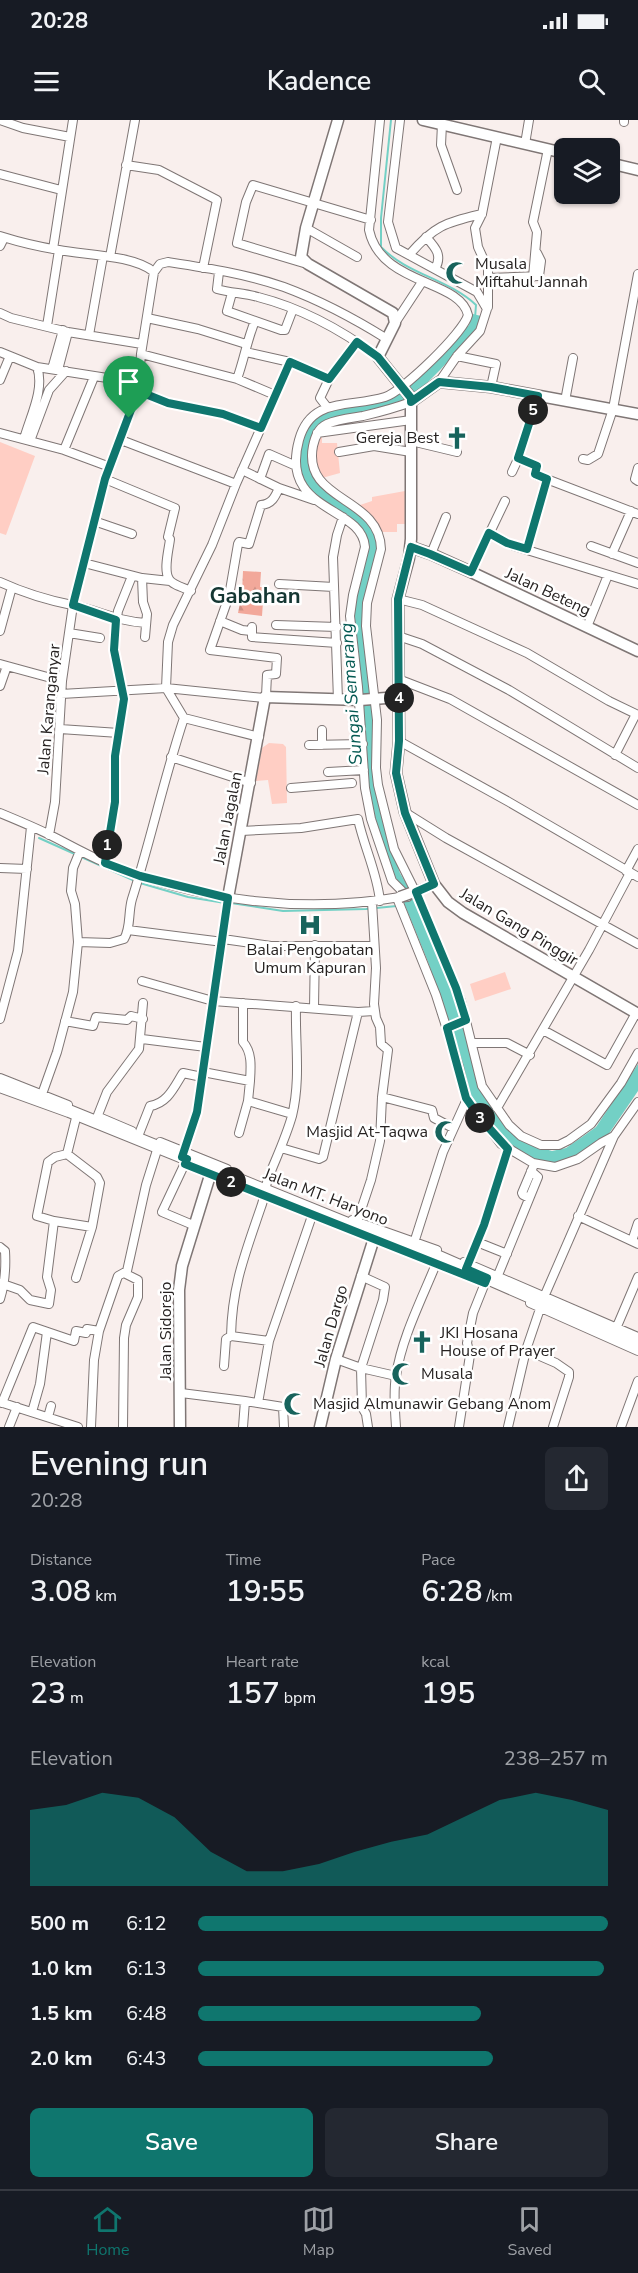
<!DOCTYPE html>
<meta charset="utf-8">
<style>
:root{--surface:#171b24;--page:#242831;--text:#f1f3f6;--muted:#9ea1a6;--line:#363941;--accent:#0f766e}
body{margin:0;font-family:"Nunito Sans",sans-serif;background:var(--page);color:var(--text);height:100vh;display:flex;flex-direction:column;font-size:22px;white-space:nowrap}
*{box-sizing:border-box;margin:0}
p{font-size:20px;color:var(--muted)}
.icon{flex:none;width:33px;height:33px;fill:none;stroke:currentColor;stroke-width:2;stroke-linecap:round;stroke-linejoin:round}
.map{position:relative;height:1307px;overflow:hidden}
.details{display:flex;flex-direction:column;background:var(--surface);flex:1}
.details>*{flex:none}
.fabs{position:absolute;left:554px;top:18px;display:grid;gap:12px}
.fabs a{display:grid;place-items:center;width:66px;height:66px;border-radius:9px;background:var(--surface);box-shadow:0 2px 4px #0004;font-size:30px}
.pin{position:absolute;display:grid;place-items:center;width:51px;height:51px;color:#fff;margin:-62px -26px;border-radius:50% 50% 50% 0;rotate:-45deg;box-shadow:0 0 6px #0007}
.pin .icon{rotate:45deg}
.km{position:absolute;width:30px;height:30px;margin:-15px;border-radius:50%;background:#222;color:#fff;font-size:16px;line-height:30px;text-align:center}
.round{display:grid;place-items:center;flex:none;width:63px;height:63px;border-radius:9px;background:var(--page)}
.head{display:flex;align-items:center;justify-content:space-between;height:102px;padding:0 30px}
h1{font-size:33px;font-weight:600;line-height:45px}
.stats{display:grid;grid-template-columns:repeat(3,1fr);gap:9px;height:102px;padding:6px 30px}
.stats div{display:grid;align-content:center}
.stats b{font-size:30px;font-weight:600}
.stats small{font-size:16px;font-weight:400}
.stats p{font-size:16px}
.chart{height:168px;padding:12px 30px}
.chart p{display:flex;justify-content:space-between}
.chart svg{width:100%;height:108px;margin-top:6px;fill:var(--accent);opacity:.7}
.cta{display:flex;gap:12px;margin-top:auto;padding:12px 30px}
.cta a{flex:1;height:69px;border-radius:9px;background:var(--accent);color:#fff;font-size:24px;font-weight:600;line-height:69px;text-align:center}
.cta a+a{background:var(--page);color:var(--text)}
ul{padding:0 30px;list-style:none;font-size:20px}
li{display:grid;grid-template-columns:96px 72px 1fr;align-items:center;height:45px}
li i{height:15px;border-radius:8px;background:var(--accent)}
.status{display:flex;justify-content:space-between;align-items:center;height:42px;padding:0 30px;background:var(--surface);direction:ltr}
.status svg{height:16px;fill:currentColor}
header{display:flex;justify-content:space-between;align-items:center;height:78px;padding:0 30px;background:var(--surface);font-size:27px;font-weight:600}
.menu{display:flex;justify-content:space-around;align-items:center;height:84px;border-top:2px solid var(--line);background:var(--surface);font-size:16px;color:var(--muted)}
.menu a{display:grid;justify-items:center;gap:3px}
.menu .on{color:var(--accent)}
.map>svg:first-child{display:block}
.grass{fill:#ffcec4}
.forest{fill:url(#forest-firs)}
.water{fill:#73d0c5}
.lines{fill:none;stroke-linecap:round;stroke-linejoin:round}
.stream{stroke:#73d0c5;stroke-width:2}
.street-casing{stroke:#7f7675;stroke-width:10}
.secondary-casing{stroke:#7f7675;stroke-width:13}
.primary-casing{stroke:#7f7675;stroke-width:14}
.street{stroke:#fff;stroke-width:8}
.secondary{stroke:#fff;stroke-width:10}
.primary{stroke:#fff;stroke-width:12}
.secondary-bridge-casing{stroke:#7f7675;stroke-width:13;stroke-linecap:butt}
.secondary-bridge{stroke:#fff;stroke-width:10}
.route-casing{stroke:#fff;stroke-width:12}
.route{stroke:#0f766e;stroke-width:8}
.labels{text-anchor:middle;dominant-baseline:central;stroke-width:5;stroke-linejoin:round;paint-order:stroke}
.poi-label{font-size:16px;fill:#262221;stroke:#fff;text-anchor:start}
.street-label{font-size:16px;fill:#262221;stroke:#fff}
.water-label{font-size:18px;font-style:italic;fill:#045952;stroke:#fff}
.district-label{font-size:22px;font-weight:bold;fill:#153733;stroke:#fff}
</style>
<div class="status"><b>20:28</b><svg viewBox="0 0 49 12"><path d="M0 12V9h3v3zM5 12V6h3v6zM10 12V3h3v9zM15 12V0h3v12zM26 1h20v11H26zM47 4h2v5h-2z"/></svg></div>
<header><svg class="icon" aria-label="menu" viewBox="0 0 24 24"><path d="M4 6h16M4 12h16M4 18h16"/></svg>Kadence<svg class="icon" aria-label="search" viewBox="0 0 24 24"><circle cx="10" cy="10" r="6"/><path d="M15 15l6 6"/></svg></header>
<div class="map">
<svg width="638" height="1307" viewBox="0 0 638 1307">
<defs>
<pattern id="forest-firs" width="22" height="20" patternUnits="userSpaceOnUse" patternTransform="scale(1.5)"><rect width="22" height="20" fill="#f2a89a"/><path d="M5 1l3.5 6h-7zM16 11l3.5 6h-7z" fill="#cf9084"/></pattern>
</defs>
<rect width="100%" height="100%" fill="#f9efed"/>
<path class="grass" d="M322 317V323H337L340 353 322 358 314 340 318 318Z
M0 322 35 336 6 415 0 413Z
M405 371V404H397V412H380L357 386 372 381V377Z
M269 623 283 624 286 627 287 683 272 684 268 660 256 661 262 628Z
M505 852 511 869 475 881 470 864Z"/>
<path class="forest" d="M243 451 261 452 260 467H264L262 496 238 493 242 473Z"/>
<path class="water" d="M473 194 481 196 478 209 440 250 417 273 406 280 395 285 321 305 309 343 310 350 318 362 347 382 372 406 379 425 368 469 374 604 373 657 384 707 400 753 420 787 430 809 438 836 447 851 486 978 514 1013 528 1024 552 1031 566 1028 582 1017 596 1007 638 944V971L606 1018 577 1039 554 1047 511 1031 467 978 443 885 428 842 382 729 369 675 351 498 366 420C336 394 285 365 302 319 307 307 312 296 325 291 344 283 372 281 393 277L401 273 469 205Z"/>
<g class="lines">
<path class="stream" d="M391 0 381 98V127C407 154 448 159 476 185L475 198
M39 718 135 761
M140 763 188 777 225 783
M231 783 283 791 366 789 407 785"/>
<g class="street-casing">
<path id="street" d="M0 0 23 8 70 17
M380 0 369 110C381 166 460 159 468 195 464 212 403 271 385 277 351 288 311 276 299 320 279 393 362 385 365 427L353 475 350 496 358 567 365 668 371 699 392 761 408 777 397 778 436 875 459 947 466 978 501 1024 533 1043 555 1047 578 1039 601 1023 614 1016
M400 0 388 102 396 128 477 172 487 189 480 211 457 236 439 262
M624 2V0
M442 4 441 25 457 70
M525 24 529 0
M126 45 159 50 217 80 203 148
M0 54 61 70
M306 108 357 137
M0 116C19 122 40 127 59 130 85 135 134 135 154 152
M426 117C435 127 443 135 435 149
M0 126 4 118
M53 129 73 0
M409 135C435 105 445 103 482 94
M110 137 135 0
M307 144 237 123 246 82 253 65 371 100
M219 152 217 169C231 173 244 173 258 177 301 188 343 211 378 237
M533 157 537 112 533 102 548 29
M488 158 539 156 541 141 537 133
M232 173 227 191 281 210H285L293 189
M488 187V149L478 127 475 108 482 94 497 17
M0 193 11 198 68 212 142 224
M147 198 198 209 246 224
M395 203 422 162
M47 206 59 130
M89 215 103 136
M0 232 37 247 139 263
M246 232 290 242 329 259
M141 234 237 259 275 275
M457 236 496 244 491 267
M52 249 63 210
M58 250 68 212
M237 259C244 240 247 220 255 201
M0 260 10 236
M138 271 168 283 223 294 261 308
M538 276 518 338 537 346 536 355 638 394
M565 281 573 238
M411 282C395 288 380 292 363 296 351 298 338 299 327 304 318 308 315 317 313 326 302 382 380 376 381 429L367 483 366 506 377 600 376 648 378 665 394 729 421 783 461 881 482 966 509 1005 521 1016 541 1025H559L569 1020 591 1004 621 963 638 933
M327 287 320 278 329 259 357 222
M0 313 64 330 110 347
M317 313 411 300
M24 319C30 297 45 269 37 247
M121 320 236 364
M30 321 49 270 66 251
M411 321 457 332
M64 330 94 257
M339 332 374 326 411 332
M583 339 588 340 598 334 613 289 638 154
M638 348 635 359 638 361
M242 350 279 368 314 380
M512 352 518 339
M105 359 175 388 168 417 170 419C169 429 163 450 169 459 172 465 185 468 191 471
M260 359 269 334 294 345
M94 401 132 414
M489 413 514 426 638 464
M591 426 638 443
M527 429 547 359
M431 434 446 397
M612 434 631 391
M84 443 142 458 170 461
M471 452 505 381
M142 458 143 482 147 494 145 517
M0 462C24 473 47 480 72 485 100 491 116 501 146 503
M279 464 334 467
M398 479 422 485 527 533 609 581 638 595
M220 501 242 510 251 511
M276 505 337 507
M252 507V517L337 523
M587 507 608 455
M0 511 12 467
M69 513 100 518
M398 516 422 524 509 570 638 648
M0 544 62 561
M398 559 450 579 638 685
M0 566 7 546
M166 568 168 522 173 505 212 425 236 364 290 242
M166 568 184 598
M61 574 166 568 264 578
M266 576 267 555 276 554 277 538 210 530 229 476 238 424 239 422 249 424 261 385C272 384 275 377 279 368
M338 580 333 437 337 415 343 397
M184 598 259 617
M60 609 119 613
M399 621 509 682 638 757
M309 625 363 624
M322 625V610
M615 635 636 594
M171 637 251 663
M328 652 364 650
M291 668 352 663
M0 693C17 700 34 707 50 715 68 724 85 734 104 742 196 781 302 794 400 777
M406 693 446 718 638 824
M241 711 301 708 358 699C364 727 377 752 380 781
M49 715 55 682 62 561 73 485 105 359 138 271 141 234 154 152 160 144 168 142C207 148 247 154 284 167 319 180 355 199 387 219
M105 743 115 683V636L124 579 114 530 115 510 118 491 132 456
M0 748 27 749
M626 751 638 729
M413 772 434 764
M128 810 223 822
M223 819 271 826H374
M78 822 110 823 124 819C131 808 128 792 132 779 151 719 164 658 184 598
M142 861 213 881 358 892 374 891
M243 883V922C252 932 251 946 250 961
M314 888 315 825
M0 899 18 831 31 707
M65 901 93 906 96 897 127 900 131 896 143 899
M447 908 466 900
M543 910 607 945 636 893
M142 919 206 927
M472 923H507L530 935
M203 952 250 961 248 981 292 994
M0 958 68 985
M41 977 57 932 73 872 78 822 75 784 71 771 73 748 80 731
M382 977 432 990 434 998 453 1008
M497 988 589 830 630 753
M99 997 132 1011
M96 1000 107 972 139 929 143 883
M239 1013 248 981
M137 1019 150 986C168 983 174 967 183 953L202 957
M160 1022 227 1049
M281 1028 319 1039 323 1037 358 892
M183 1036 197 992 228 778
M187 1039 162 1092 193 1105
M529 1078 523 1075 522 1073 533 1047
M578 1096 638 1124
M352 1100 437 1130
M54 1101 37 1096 48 1042 55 1037 67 1034
M356 1105 371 1060 380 1021 382 977 388 930 381 924 380 907 376 898 374 884 376 848 372 782
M632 1121 638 1103
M477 1122 507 1134
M413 1126 443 1032 467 979
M0 1127 5 1131C6 1148 5 1163 0 1179
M417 1135 459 1152
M464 1142 638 1217
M467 1147 484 1105 508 1029
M361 1156 385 1167 383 1180 361 1248 362 1287 366 1294 368 1307
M76 1158 92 1107 100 1063 97 1057 67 1034 77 994
M496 1160 538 1057 531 1051
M0 1163 20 1170 30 1180 49 1184 51 1170 47 1157 54 1101 92 1107
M530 1183 638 1231
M615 1211 638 1157
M269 1221 231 1216C232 1166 245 1134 261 1087 265 1077 265 1066 269 1056 277 1036 286 1017 292 996 301 959 295 923 296 886
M526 1230 556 1243 569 1252V1257L553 1307
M336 1239 361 1248 396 1256
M224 1246 226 1219 231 1216
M181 1273 245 1281
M0 1282 78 1307
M2 1283 33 1207 74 1221 76 1211 86 1213 87 1209 99 1211
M32 1292 40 1264 47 1212
M48 1297 51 1286
M9 1307 17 1287
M91 1307 94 1240 99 1211 118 1156 127 1151 146 1065 158 1027
M123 1307 124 1218 126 1205 138 1177V1160L126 1154
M243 1307 245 1281 258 1283
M284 1307 283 1287 258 1283 269 1221 314 1090
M396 1307C395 1290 393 1273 396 1256 402 1216 423 1177 438 1139
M459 1307 470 1235 467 1223 473 1193 487 1158
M508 1307 526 1230 544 1177 614 1016 638 982
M621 1307 638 1261"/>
</g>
<g class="secondary-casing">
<path id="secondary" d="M338 0 306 108 301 137 308 144 393 193 395 203 378 237 402 267
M423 0 564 33
M609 43 638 50
M404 269 411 278V419L409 438 398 479 399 621 396 653 405 692 434 764 448 782 463 793 638 894
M411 282 439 262 491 267 638 294
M411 427 431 434 471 452 638 531
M228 778 265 577 360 580 399 577
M180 1307 179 1170 182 1146 212 1049
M320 1307 336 1239 375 1115"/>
</g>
<g class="primary-casing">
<path id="primary" d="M0 966 69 991 375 1115 439 1137 638 1224"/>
</g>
<use href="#street" class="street"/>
<use href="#secondary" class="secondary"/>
<use href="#primary" class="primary"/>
<g class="secondary-bridge-casing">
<path id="secondary-bridge" d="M400 777 411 773"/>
</g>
<use href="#secondary-bridge" class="secondary-bridge"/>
</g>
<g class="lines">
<g class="route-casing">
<path id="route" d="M357 222 378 237 411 278V282L439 262 491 267 538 276 518 338 537 346 535 354 547 359 527 429 507 423 489 413 471 452 430 434 411 427 398 479 399 621 396 653 405 693 434 764 416 772 456 868 466 900 447 908 466 978 480 998 508 1029 484 1105 466 1149 487 1158 485 1163 185 1044 187 1039 182 1037 197 992 228 778 140 756 105 743 115 682V636L124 579 114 530 116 500 73 485 105 359 138 271 168 283 223 294 261 308 290 242 329 259Z"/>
</g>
<use href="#route" class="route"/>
</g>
<defs>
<g id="mosque-bare" transform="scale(1.8)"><path d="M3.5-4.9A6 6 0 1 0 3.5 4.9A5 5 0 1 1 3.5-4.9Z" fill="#17635c" stroke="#fff" stroke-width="2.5" paint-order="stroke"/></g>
<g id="church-bare" transform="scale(1.8)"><path d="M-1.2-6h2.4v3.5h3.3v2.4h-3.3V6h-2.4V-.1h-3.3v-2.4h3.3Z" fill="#17635c" stroke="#fff" stroke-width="2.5" paint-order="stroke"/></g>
<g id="hospital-bare" transform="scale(1.8)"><path d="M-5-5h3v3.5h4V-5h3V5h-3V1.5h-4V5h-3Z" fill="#17635c" stroke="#fff" stroke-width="2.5" paint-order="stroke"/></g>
</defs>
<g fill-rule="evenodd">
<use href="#mosque-bare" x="457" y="153"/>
<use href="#church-bare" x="457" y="318"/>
<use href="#hospital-bare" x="310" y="805"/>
<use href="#mosque-bare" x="446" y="1012"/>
<use href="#church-bare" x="422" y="1222"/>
<use href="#mosque-bare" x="403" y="1254"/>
<use href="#mosque-bare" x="295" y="1284"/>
</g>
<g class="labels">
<g class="poi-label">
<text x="475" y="144">Musala<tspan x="475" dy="18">Miftahul Jannah</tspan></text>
<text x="439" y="318" text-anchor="end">Gereja Best</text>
<text x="310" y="830" text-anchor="middle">Balai Pengobatan<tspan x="310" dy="18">Umum Kapuran</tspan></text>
<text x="428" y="1012" text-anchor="end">Masjid At-Taqwa</text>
<text x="440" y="1213">JKI Hosana<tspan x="440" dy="18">House of Prayer</tspan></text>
<text x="421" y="1254">Musala</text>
<text x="313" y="1284">Masjid Almunawir Gebang Anom</text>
</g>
<g class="street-label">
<text transform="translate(548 472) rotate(25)">Jalan Beteng</text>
<text transform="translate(49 589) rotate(-85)">Jalan Karanganyar</text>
<text transform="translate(228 698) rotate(-79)">Jalan Jagalan</text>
<text transform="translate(519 807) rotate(31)">Jalan Gang Pinggir</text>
<text transform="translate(326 1077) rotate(21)">Jalan MT. Haryono</text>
<text transform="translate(331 1206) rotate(-74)">Jalan Dargo</text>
<text transform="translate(166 1211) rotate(-90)">Jalan Sidorejo</text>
</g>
<g class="water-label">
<text transform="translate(351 574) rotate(-94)">Sungai Semarang</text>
</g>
<g class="district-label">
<text x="255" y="476">Gabahan</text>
</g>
</g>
</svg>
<div class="fabs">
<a><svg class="icon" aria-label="layers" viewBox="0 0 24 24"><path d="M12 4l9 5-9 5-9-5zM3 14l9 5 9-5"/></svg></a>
</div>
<div class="pin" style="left:129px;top:298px;background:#1e9e55"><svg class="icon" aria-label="arrive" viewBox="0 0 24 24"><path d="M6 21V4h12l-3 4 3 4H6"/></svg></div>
<b class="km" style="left:107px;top:725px">1</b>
<b class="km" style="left:231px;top:1062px">2</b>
<b class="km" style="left:480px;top:998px">3</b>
<b class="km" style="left:399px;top:578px">4</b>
<b class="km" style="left:533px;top:290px">5</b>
</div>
<section class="details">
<div class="head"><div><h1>Evening run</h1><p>20:28</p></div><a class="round"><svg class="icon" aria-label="share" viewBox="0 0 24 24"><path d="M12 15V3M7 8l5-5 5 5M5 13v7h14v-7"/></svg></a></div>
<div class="stats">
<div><p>Distance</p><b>3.08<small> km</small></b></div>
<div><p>Time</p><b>19:55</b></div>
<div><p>Pace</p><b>6:28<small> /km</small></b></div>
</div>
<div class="stats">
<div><p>Elevation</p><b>23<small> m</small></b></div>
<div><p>Heart rate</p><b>157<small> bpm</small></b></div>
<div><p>kcal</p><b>195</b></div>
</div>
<div class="chart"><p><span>Elevation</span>238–257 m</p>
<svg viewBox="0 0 160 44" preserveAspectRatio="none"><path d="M0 44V13L10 11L20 6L30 8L40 16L50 30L60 38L70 38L80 35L90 30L100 26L110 23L120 16L130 9L140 6L150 9L160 13V44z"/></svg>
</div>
<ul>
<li><b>500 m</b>6:12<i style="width:100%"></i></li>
<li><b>1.0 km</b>6:13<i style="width:99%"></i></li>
<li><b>1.5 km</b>6:48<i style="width:69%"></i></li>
<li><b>2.0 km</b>6:43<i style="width:72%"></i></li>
</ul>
<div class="cta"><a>Save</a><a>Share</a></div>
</section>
<nav class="menu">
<a class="on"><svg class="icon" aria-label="home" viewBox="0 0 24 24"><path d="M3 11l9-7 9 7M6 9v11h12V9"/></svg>Home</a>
<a><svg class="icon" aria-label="map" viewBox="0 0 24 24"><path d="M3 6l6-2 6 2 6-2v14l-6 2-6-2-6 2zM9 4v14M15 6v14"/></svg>Map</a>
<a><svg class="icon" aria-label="saved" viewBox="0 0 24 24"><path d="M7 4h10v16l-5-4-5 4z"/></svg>Saved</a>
</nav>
